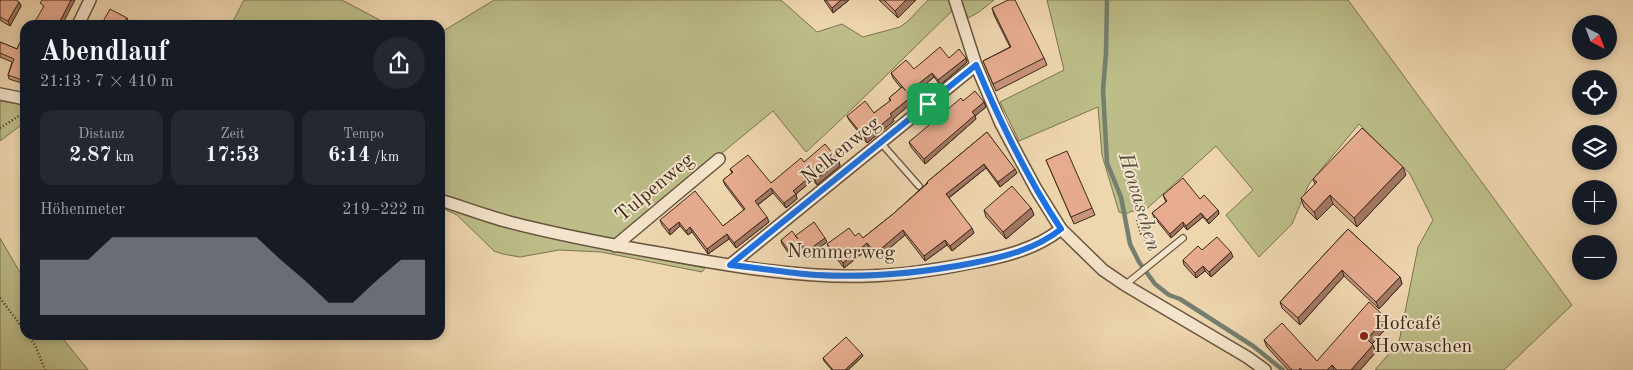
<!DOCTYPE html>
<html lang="de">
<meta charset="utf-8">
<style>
:root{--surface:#171b24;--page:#242831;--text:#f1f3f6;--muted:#9ea1a6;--accent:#8c9099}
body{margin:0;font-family:"Old Standard TT",serif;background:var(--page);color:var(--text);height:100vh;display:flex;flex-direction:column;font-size:19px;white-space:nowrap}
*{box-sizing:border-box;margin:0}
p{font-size:16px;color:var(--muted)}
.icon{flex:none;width:28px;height:28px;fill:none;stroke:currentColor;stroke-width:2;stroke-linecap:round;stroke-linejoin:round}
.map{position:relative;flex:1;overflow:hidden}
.side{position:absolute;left:20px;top:20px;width:425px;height:320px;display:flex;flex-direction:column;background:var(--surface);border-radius:15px;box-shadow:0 2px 8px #0003}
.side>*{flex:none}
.needle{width:32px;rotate:138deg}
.fabs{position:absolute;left:1572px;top:15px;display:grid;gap:10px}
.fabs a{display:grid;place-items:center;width:45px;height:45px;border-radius:50%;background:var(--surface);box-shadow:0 2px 8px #0003;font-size:25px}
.pin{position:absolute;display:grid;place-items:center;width:42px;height:42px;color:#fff;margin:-21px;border-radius:10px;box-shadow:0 2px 8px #0006}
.round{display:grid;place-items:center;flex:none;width:52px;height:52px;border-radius:26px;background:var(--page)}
.head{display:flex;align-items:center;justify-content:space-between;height:85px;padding:0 20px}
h1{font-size:28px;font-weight:600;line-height:38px}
.metrics{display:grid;grid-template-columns:repeat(3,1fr);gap:8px;height:85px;padding:5px 20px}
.metrics div{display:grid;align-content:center;border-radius:12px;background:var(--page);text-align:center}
.metrics b{font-size:21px;font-weight:600}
.metrics small{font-size:14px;font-weight:400}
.metrics p{font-size:14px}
.chart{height:140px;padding:10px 20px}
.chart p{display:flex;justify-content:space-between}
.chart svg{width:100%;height:90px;margin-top:5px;fill:var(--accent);opacity:.7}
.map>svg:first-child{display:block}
.green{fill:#bcbd88;stroke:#7c7351}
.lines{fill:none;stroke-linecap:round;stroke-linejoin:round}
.stream{stroke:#747f6f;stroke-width:4.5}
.service-casing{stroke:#68543f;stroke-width:8}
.minor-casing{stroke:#68543f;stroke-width:14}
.path{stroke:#3b291a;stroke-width:2.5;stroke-dasharray:1 2.5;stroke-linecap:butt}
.service{stroke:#f4e4cb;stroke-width:5.5}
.minor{stroke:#f4e4cb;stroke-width:11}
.wall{fill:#c7947c;stroke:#3b291a}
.shaded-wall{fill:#a27865;stroke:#3b291a}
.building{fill:#e7ac90;stroke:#3b291a}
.route-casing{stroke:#fff;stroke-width:10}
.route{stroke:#1a73e8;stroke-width:6}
.poi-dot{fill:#8f2418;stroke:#f4e4cb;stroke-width:2}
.labels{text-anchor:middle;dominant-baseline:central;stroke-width:4;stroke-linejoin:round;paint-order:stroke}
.street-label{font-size:20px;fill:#3b291a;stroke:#f4e4cb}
.poi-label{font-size:20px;fill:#3b291a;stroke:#f4e4cb;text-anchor:start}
.water-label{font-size:21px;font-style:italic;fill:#534d3e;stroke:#f4e4cb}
</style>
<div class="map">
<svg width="1633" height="370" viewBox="0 0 1633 370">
<rect width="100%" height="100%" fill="#eed6af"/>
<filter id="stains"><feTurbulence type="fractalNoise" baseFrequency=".004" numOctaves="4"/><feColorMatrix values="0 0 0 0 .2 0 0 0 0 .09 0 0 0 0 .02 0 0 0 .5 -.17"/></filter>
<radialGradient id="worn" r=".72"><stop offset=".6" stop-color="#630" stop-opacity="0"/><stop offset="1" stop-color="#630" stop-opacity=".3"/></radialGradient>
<path class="green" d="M244 0H342L389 25H231Z
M494 0H781L817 32 842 24 863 37 900 27 908 21 928 0H950L953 10C904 57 857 106 806 152L773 111 615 241 540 225 440 194V33Z
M961 0H994L979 12 968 18Z
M1047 0H1348L1572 305 1504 370H1375L1399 342 1418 247 1433 220 1410 174 1359 124 1309 184 1292 224 1259 257 1226 215 1253 190 1216 146 1142 213 1132 211 1126 214 1119 212 1102 155 1098 107 1019 141 1000 102 1064 70Z
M0 100 25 105V122L0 141Z
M440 205 525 232 598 248 705 268 702 272 601 252 559 250 520 257 503 254 494 251 457 215 440 207Z
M0 238 25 281V335H60L88 370H0Z"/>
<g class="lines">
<path class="stream" d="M1107 0 1106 53 1103 90 1107 163 1121 197 1130 244 1139 262 1155 284 1169 295 1180 299 1253 346 1283 370"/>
<g class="service-casing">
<path id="service" d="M881 143 919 186
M1125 285 1183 238"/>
</g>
<g class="minor-casing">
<path id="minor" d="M955 0 976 65 1001 124 1036 189 1061 229 1103 270 1125 285 1247 357 1265 370
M78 25 90 0
M0 94 25 99
M440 200C463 207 486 216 509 222 560 235 612 245 665 254 731 266 800 278 868 276 902 275 936 270 970 263 1002 257 1035 250 1061 229
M615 246 719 159
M730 265 976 65"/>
</g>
<path class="path" d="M0 128 25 112
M1137 220 1141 234 1153 252
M0 298 25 331
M28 335 35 345 45 370"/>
<use href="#service" class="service"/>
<use href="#minor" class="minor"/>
</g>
<path class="wall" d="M0 0 19 2 21 6 10 26 0 20Z
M824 0H849L833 13Z
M879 0H916L898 18Z
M992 8 1044 58 1047 65 996 91 983 61 1010 47 994 15Z
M25 32V84L9 79 8 75 12 62 0 57V42L17 49Z
M949 58 967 62 940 85 934 77 910 97 913 102 893 119 894 121 867 143 849 120 847 116 874 113 890 101 889 98 901 88 893 78 891 73 914 69Z
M963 101 984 102 986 107 975 116 976 119 925 164 911 147 909 142Z
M987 132 1017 173 1000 187 986 168 949 198 974 233 952 251 947 245 925 261 905 235 878 258 869 248 844 268 829 249 827 244 855 236 863 238 893 214 927 183V182Z
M1046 160 1092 208 1095 215 1074 224Z
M839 161 840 166 817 185 813 180 796 194 797 199 786 208 773 193 758 205 769 222 736 248 729 239 708 254 692 232 688 235 680 226 670 235 662 225 660 220 723 226 744 210 725 185 723 180 732 173 730 169 771 183 804 162Z
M1406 175 1357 227 1333 204 1317 220 1304 207 1301 198 1315 184 1313 179Z
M1163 195 1200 199 1218 210 1219 214 1209 224 1203 217 1187 230 1184 226 1171 238 1154 217 1152 213 1166 202Z
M1031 208 1034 215 1006 239 986 217 984 210Z
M1348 229 1400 277 1402 284 1379 309 1344 276 1300 325 1282 308 1280 302Z
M795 236 827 242 808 256 801 246 790 255 782 244 781 240Z
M1202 250 1233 257 1211 277 1205 271 1196 278 1184 265 1183 260Z
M1389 325 1372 344 1376 352 1360 370H1288L1267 347 1264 340 1317 361Z
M863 356 848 370H832L824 361 823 358Z"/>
<path class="shaded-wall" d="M71 0H75L62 25H58Z
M841 0H849L833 13 832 8Z
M906 0H916L898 18 895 11Z
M19 2 21 6 10 26 8 21Z
M127 18 128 22 127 25H123Z
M966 58 967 62 940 85 938 80Z
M932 73 934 77 909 98 907 93Z
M911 97 913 102 893 119 894 121 867 143 865 138 890 114Z
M984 102 986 107 975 116 976 119 925 164 924 159 972 112Z
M839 161 840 166 817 185 815 180Z
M984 164 986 168 947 199 946 194Z
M1403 167 1406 175 1357 227 1354 218Z
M1015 169 1017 173 1000 187 998 182Z
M811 176 813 180 796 194 797 199 786 208 784 203 793 191Z
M771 188 773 193 756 206 755 201Z
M1330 195 1333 204 1317 220 1314 212Z
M1031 208 1034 215 1006 239 1003 232Z
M1218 210 1219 214 1209 224 1207 220Z
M1201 213 1203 217 1187 230 1186 226Z
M767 217 769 222 736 248 734 243Z
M679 222 680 226 670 235 669 230Z
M1183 222 1184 226 1171 238 1170 234Z
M690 227 692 232 688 235 686 231Z
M972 228 974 233 952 251 950 246Z
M903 230 905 235 878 258 876 253Z
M727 234 729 239 708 254 707 249Z
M825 238 827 242 808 256 807 251Z
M945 240 947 245 925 261 924 256Z
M800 242 801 246 790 255 788 250Z
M867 243 869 248 844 268 843 263Z
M1231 252 1233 257 1211 277 1209 272Z
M1203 266 1205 271 1196 278 1195 273Z
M1342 270 1344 276 1300 325 1298 318Z
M1400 277 1402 284 1379 309 1376 302Z
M1386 318 1389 325 1370 346 1367 339Z
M1373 345 1376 352 1360 370H1351Z
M862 354 863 356 848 370H845Z
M1332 365 1334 370H1327Z"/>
<path class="building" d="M0 0H16L19 2 8 21 0 17Z
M42 0H71L58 25H33L44 6 40 3Z
M826 0H841L832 8Z
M884 0H906L895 11Z
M1008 0H1015L1044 58 993 84 983 61 1011 47 992 8Z
M110 9 127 18 123 25H101Z
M25 32V81L8 75 14 59 0 53V42L17 49Z
M940 47 949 58 959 49 966 58 938 80 932 73 907 93 911 97 890 114 892 116 865 138 847 116 865 101 874 113 891 100 889 98 902 87 906 91 891 73 906 60 914 69Z
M975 91 984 102 972 112 975 115 924 159 909 142 961 98 963 101Z
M1362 128 1403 167 1354 218 1330 195 1314 212 1301 198 1317 182 1313 179Z
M987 132 1015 169 998 182 984 164 946 194 972 228 950 246 945 240 924 256 903 230 876 253 867 243 843 263 827 244 849 228 855 236 859 233 863 238 893 214 928 183 927 182Z
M825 144 839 161 815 180 811 176 793 191 796 194 784 203 771 188 755 201 767 217 734 243 727 234 707 249 690 227 686 231 679 222 669 230 660 220 695 191 723 226 745 209 723 180 733 172 730 169 748 155 771 183 801 158 804 162Z
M1067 151 1092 208 1071 217 1046 160Z
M1183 178 1200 199 1204 195 1218 210 1207 220 1201 213 1186 226 1183 222 1170 234 1152 213 1167 201 1163 195Z
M1012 186 1031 208 1003 232 984 210Z
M814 222 825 238 807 251 800 242 788 250 781 240 792 231 798 239 795 236Z
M1348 229 1400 277 1376 302 1342 270 1298 318 1280 302Z
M1217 237 1231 252 1209 272 1203 266 1195 273 1183 260 1198 246 1202 250Z
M1369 302 1386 318 1367 339 1373 345 1351 370H1337L1332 365 1327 370H1302L1300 368 1299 370H1292L1264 340 1282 323 1317 361Z
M846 337 862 354 845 370H833L823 358Z"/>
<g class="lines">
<g class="route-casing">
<path id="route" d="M976 65C1000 122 1027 178 1061 229 1036 249 1004 257 973 263 921 273 870 278 817 275 788 273 759 268 730 265Z"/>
</g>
<use href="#route" class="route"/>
</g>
<circle class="poi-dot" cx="1364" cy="336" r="5"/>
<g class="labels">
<g class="street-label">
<text transform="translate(841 151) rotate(-39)">Nelkenweg</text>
<text transform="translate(655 188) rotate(-40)">Tulpenweg</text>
<text transform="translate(841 253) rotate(1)">Nemmerweg</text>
</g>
<g class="poi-label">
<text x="1374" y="324">Hofcafé<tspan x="1374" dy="23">Howaschen</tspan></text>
</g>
<g class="water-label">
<text transform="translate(1139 202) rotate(73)">Howaschen</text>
</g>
</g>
<rect width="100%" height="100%" filter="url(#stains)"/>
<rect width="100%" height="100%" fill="url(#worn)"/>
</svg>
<div class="fabs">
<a><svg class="needle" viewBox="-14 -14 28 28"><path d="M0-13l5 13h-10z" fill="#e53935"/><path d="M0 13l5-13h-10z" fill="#9ea1a6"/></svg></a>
<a><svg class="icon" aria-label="locate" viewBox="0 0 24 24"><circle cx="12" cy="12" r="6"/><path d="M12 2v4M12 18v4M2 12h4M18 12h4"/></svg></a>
<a><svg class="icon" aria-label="layers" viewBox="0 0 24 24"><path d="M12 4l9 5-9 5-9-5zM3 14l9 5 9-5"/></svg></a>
<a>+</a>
<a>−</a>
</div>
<div class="pin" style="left:928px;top:104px;background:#1e9e55"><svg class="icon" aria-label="arrive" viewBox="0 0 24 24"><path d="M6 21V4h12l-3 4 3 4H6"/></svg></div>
<section class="side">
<div class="head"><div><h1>Abendlauf</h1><p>21:13 · 7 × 410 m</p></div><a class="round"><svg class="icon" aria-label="share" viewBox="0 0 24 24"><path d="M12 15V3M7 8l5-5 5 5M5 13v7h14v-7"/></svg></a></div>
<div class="metrics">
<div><p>Distanz</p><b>2.87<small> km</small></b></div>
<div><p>Zeit</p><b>17:53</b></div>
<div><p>Tempo</p><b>6:14<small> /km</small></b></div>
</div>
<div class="chart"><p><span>Höhenmeter</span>219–222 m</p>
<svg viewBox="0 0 160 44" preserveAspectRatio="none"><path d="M0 44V17L10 17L20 17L30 6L40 6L50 6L60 6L70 6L80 6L90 6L100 17L110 27L120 38L130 38L140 27L150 17L160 17V44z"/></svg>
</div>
</section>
</div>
